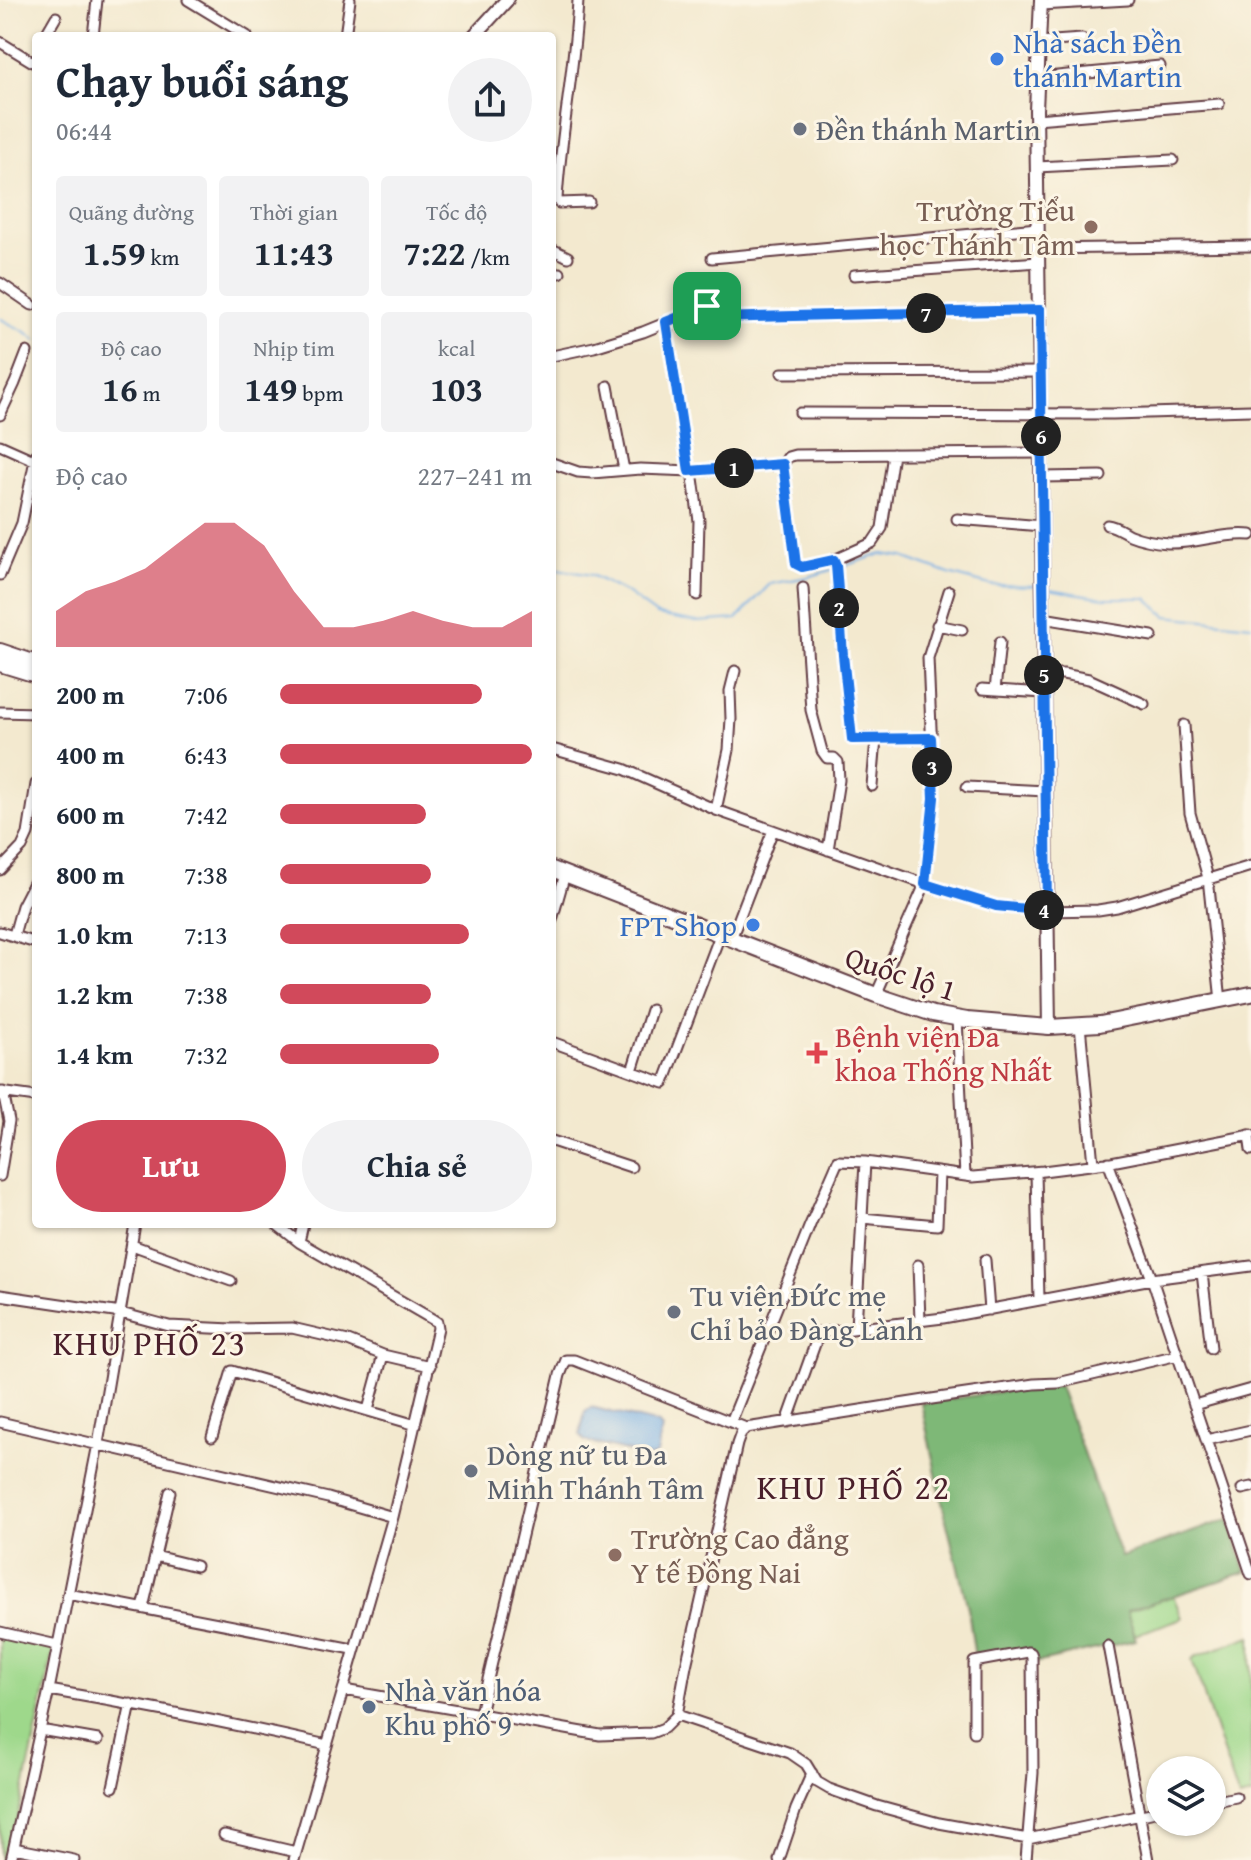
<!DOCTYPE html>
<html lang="vi">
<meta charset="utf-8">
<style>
:root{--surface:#fff;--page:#f2f2f3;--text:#1f2937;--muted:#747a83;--accent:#d1495b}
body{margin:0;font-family:"Gentium Book Plus",serif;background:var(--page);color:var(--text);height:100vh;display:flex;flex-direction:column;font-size:30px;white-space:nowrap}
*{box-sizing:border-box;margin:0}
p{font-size:26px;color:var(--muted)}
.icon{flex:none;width:44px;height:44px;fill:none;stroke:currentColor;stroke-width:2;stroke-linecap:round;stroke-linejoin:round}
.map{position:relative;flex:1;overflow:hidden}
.drawer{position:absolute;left:32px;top:32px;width:524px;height:1196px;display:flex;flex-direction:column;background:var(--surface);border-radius:8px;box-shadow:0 2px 6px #0004}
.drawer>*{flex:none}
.tools{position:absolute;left:1146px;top:1756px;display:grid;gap:16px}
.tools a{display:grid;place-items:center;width:80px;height:80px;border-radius:50%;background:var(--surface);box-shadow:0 2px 6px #0004;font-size:40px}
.pin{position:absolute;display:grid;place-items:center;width:68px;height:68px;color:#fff;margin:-34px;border-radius:16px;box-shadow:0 4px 12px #0006}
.km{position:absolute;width:40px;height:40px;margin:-20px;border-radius:50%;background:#222;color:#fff;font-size:22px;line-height:40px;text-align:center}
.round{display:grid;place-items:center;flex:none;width:84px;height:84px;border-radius:42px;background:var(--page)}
.head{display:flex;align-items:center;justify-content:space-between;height:136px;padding:0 24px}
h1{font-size:44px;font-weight:700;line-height:60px}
.stats{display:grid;grid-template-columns:repeat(3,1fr);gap:12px;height:136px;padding:8px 24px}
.stats div{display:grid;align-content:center;border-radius:8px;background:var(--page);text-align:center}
.stats b{font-size:34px;font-weight:700}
.stats small{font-size:22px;font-weight:400}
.stats p{font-size:22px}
.chart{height:224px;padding:16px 24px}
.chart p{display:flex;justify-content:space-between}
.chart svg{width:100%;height:144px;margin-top:8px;fill:var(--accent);opacity:.7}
.cta{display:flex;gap:16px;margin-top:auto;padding:16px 24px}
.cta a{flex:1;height:92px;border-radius:48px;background:var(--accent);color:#fff;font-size:32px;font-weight:700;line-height:92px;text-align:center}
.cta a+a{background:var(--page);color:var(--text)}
ul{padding:0 24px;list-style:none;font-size:26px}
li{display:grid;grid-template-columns:128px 96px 1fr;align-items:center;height:60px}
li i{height:20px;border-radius:10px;background:var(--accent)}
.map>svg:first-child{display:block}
.green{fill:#9ed88b;stroke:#747c5b;stroke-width:2}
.forest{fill:#7eb877;stroke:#646c51;stroke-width:2}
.water{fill:#74ade4;stroke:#5f6688;stroke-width:2}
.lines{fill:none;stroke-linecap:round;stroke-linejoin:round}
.stream{stroke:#74ade4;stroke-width:2}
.minor-casing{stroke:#633d44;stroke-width:13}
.major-casing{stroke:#633d44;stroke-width:16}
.highway-casing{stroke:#633d44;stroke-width:18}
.minor{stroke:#fff;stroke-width:9}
.major{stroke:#fff;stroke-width:12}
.highway{stroke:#fff;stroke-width:14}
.route-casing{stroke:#fff;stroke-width:16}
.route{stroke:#1a73e8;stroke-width:10}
.shop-dot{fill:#3f7fe0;stroke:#fcf5e5;stroke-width:3}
.worship-dot{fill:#6b7280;stroke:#fcf5e5;stroke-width:3}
.education-dot{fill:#8d6e63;stroke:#fcf5e5;stroke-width:3}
.health-dot{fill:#e0444e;stroke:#fcf5e5;stroke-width:3}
.service-dot{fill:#5c6f8a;stroke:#fcf5e5;stroke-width:3}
.labels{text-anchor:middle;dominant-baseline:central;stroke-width:6;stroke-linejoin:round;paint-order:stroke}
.shop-label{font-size:30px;fill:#366cbe;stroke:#fcf5e5;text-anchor:start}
.worship-label{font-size:30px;fill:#5b616d;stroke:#fcf5e5;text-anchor:start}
.education-label{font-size:30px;fill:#785e54;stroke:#fcf5e5;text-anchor:end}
.street-label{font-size:30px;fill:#4a1f2b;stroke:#fcf5e5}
.health-label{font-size:30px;fill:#be3a42;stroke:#fcf5e5;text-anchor:start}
.service-label{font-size:30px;fill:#4e5e75;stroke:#fcf5e5;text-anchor:start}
.quarter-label{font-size:34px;letter-spacing:2px;fill:#4a1f2b;stroke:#fcf5e5}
</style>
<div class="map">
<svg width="1251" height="1860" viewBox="0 0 1251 1860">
<rect width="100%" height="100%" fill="#fcf5e5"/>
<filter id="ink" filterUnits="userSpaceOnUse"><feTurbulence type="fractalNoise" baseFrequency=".0125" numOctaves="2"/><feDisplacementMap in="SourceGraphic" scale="16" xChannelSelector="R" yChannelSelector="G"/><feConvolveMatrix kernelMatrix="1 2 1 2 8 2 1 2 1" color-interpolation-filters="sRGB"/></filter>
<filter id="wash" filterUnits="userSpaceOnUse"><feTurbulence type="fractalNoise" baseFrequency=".006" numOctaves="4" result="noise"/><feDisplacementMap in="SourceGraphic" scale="32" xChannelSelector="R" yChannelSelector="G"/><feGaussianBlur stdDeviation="1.8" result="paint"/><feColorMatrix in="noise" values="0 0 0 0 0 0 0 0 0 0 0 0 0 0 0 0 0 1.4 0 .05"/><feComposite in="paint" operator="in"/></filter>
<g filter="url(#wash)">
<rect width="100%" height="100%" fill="#f3e9cf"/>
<path class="green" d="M1173 1595 1182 1618 1135 1635 1126 1611Z
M0 1635 54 1647 9 1860H0Z
M1251 1636V1796L1239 1799 1192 1660 1194 1657Z"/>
<path class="forest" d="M1059 1386 1121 1557 1229 1519 1246 1572 1127 1611 1136 1640 1035 1663V1656L975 1658 968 1608 946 1520 921 1403 1034 1387Z"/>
<path class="water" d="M591 1407 659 1424 662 1429 657 1454 651 1457 585 1441 580 1435 585 1411Z"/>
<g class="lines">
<path class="stream" d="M0 318C12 327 26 329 36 340
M840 567 882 554 903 557 949 574 990 585 1039 586
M552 568 591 575 628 594 657 615 697 622 737 619 770 584 808 577 834 569
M1049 589 1105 598H1147L1166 616 1251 625"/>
</g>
</g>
<g filter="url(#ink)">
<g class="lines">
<g class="minor-casing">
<path id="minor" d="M188 0 247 36
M578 0C575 67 561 132 557 199L559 203 589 202
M1041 5 1128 0
M45 36 56 17
M93 36 97 0
M345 36 350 0
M0 42 36 64
M1039 42 1082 39
M1037 78 1160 66
M1036 119 1219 104
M1037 167 1173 160
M552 249 568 257
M1039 249 1251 246
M712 258 1038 228
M552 273H560
M854 275 1039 262
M0 283 32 305
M666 322 689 471
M552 356 594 347 643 332 707 306 710 308 715 318 1040 310
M782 373 1040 372
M608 386 624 470
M800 413 1113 414 1251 410
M0 415 15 383 27 352
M0 445 36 461
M552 463 578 472 592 473 640 469 692 471 783 464 788 457 795 455 1042 453
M783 464 796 564 802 567 834 560 836 565 843 655 852 739H876L872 786
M692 471 699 521 697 595
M1042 477 1101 476
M957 519 1042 526
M1107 525C1116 526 1122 531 1130 535 1142 540 1155 542 1168 543 1196 544 1224 532 1251 535
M834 560 872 543 882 528 893 454
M0 575 22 523 36 455
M803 588 811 710 822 751 827 758H834L838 762 839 780 828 850
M1043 618 1152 636
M937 625 962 630
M1044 674H1063L1089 679 1144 704
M982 689 1044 693
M995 690 1000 642
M0 712 36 713
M1184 725 1190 813 1208 878 1221 1001
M876 739 931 738
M552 749 624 769 716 810 925 884 996 906 1047 911 1098 910 1117 907 1251 866
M967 787 1046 791
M716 810 729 750 731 719 730 691 735 671
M0 870 22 847 28 834 36 784
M552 920 565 874
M0 932 36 943
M14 935 22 906 36 879
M731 939 773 830
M876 995 925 884 934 798 928 658 949 591
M957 1019 965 1176
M1080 1025 1093 1164
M552 1042 664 1083 720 935
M632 1071 651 1010
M0 1092 36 1097
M1249 1135 1251 1150
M552 1141 631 1167
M1108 1162 1152 1279 1251 1574
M1036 1172 1039 1300
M0 1176 9 1121 3 1092
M862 1218 937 1225 939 1173
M276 1224 299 1242 432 1319 437 1322 438 1328 393 1517 294 1860
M299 1242 303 1224
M132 1245 231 1281
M985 1260 989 1310
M918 1265 920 1321
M1202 1273 1211 1348
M0 1295 121 1313 169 1326 232 1329 292 1328 348 1341 383 1355 430 1366
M856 1328 865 1162
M1194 1405 1251 1389
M368 1410 383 1355
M0 1422 328 1498 393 1517
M731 1422 810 1225 838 1161 865 1162 973 1177 1043 1171 1106 1163 1251 1135
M787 1422 819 1333 943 1318 1152 1279 1251 1266
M212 1437 232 1371 416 1425
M1206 1440 1251 1430
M1242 1489 1251 1487
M155 1556 196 1566
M68 1594 353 1649
M143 1608 170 1492
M0 1632 57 1645
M1108 1646 1148 1860
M974 1662 1028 1652 1031 1653 1032 1656 1033 1773 1026 1860
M49 1690C142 1706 235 1724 327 1745
M344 1690 600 1735 651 1733 664 1728 677 1715 686 1666 737 1444 741 1433 746 1428
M480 1713 560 1375 566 1360H574L746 1428 925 1400 1034 1384 1058 1383 1178 1355
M677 1715 790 1753 806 1764 817 1782 829 1789 877 1806 939 1823 1028 1839 1160 1811
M40 1730 98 1740
M974 1732V1664
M113 1787 131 1704
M1212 1802 1236 1797
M224 1835 296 1852
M14 1848 74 1860
M11 1860 49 1690 98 1444 135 1224
M779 1860 796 1809 812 1773"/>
</g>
<g class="major-casing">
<path id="major" d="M1041 0 1036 110 1049 1027
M474 36 507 0"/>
</g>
<g class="highway-casing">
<path id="highway" d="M0 651 36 663
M0 664 36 675
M552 869 876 995 933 1014 967 1020 1049 1027 1100 1024 1251 994"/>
</g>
<use href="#minor" class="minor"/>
<use href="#major" class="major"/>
<use href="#highway" class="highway"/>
</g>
</g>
<g class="lines" filter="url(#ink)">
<g class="route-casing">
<path id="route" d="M707 306 710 308 715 318 1040 310 1047 911 996 906 925 884 934 798 931 738 852 739 843 655 836 565 834 560 802 567 796 564 783 464 689 471 666 322Z"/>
</g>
<use href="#route" class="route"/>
</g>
<g class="shop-dot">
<circle cx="997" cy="59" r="8"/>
<circle cx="753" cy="925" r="8"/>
</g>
<g class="worship-dot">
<circle cx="800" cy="129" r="8"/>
<circle cx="674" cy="1312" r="8"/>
<circle cx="471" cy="1471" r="8"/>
</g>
<g class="education-dot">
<circle cx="1091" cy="227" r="8"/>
<circle cx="615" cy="1555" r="8"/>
</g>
<path class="health-dot" d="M813 1041h8v8h8v8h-8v8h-8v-8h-8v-8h8z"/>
<circle class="service-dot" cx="369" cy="1707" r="8"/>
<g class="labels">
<g class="shop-label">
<text x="1013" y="42">Nhà sách Đền<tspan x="1013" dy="34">thánh Martin</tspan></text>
<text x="737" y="925" text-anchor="end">FPT Shop</text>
</g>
<g class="worship-label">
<text x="816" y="129">Đền thánh Martin</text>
<text x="690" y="1295">Tu viện Đức mẹ<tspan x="690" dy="34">Chỉ bảo Đàng Lành</tspan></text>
<text x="487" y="1454">Dòng nữ tu Đa<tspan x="487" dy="34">Minh Thánh Tâm</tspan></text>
</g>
<g class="education-label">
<text x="1075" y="210">Trường Tiểu<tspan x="1075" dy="34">học Thánh Tâm</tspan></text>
<text x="631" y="1538" text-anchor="start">Trường Cao đẳng<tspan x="631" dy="34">Y tế Đồng Nai</tspan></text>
</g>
<g class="street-label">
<text transform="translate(901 973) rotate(18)">Quốc lộ 1</text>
</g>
<g class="health-label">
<text x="835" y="1036">Bệnh viện Đa<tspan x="835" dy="34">khoa Thống Nhất</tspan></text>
</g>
<g class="service-label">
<text x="385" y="1690">Nhà văn hóa<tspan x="385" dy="34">Khu phố 9</tspan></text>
</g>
<g class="quarter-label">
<text x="150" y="1342">KHU PHỐ 23</text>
<text x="854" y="1486">KHU PHỐ 22</text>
</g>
</g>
</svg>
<div class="tools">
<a><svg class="icon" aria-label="layers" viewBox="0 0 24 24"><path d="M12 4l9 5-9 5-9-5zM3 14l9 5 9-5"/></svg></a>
</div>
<div class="pin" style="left:707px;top:306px;background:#1e9e55"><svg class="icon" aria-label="arrive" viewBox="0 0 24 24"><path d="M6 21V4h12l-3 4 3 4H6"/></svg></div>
<b class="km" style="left:734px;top:468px">1</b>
<b class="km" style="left:839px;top:608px">2</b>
<b class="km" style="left:932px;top:767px">3</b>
<b class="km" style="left:1044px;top:910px">4</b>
<b class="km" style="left:1044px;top:675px">5</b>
<b class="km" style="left:1041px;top:436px">6</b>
<b class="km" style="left:926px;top:313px">7</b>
<section class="drawer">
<div class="head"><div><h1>Chạy buổi sáng</h1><p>06:44</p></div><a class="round"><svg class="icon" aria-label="share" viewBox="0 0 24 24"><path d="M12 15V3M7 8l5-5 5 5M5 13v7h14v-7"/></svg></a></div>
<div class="stats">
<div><p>Quãng đường</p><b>1.59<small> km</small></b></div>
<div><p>Thời gian</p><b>11:43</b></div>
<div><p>Tốc độ</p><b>7:22<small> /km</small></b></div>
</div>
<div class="stats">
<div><p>Độ cao</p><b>16<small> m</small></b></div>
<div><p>Nhịp tim</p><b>149<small> bpm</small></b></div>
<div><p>kcal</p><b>103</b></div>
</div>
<div class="chart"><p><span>Độ cao</span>227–241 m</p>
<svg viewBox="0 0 160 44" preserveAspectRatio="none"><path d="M0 44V33L10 27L20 24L30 20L40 13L50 6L60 6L70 13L80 27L90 38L100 38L110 36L120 33L130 36L140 38L150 38L160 33V44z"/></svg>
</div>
<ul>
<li><b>200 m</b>7:06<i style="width:80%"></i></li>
<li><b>400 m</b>6:43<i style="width:100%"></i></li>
<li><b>600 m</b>7:42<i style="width:58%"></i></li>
<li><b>800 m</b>7:38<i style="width:60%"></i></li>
<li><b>1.0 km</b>7:13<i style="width:75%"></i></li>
<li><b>1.2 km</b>7:38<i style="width:60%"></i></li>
<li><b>1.4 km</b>7:32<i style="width:63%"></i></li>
</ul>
<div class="cta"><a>Lưu</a><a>Chia sẻ</a></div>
</section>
</div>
